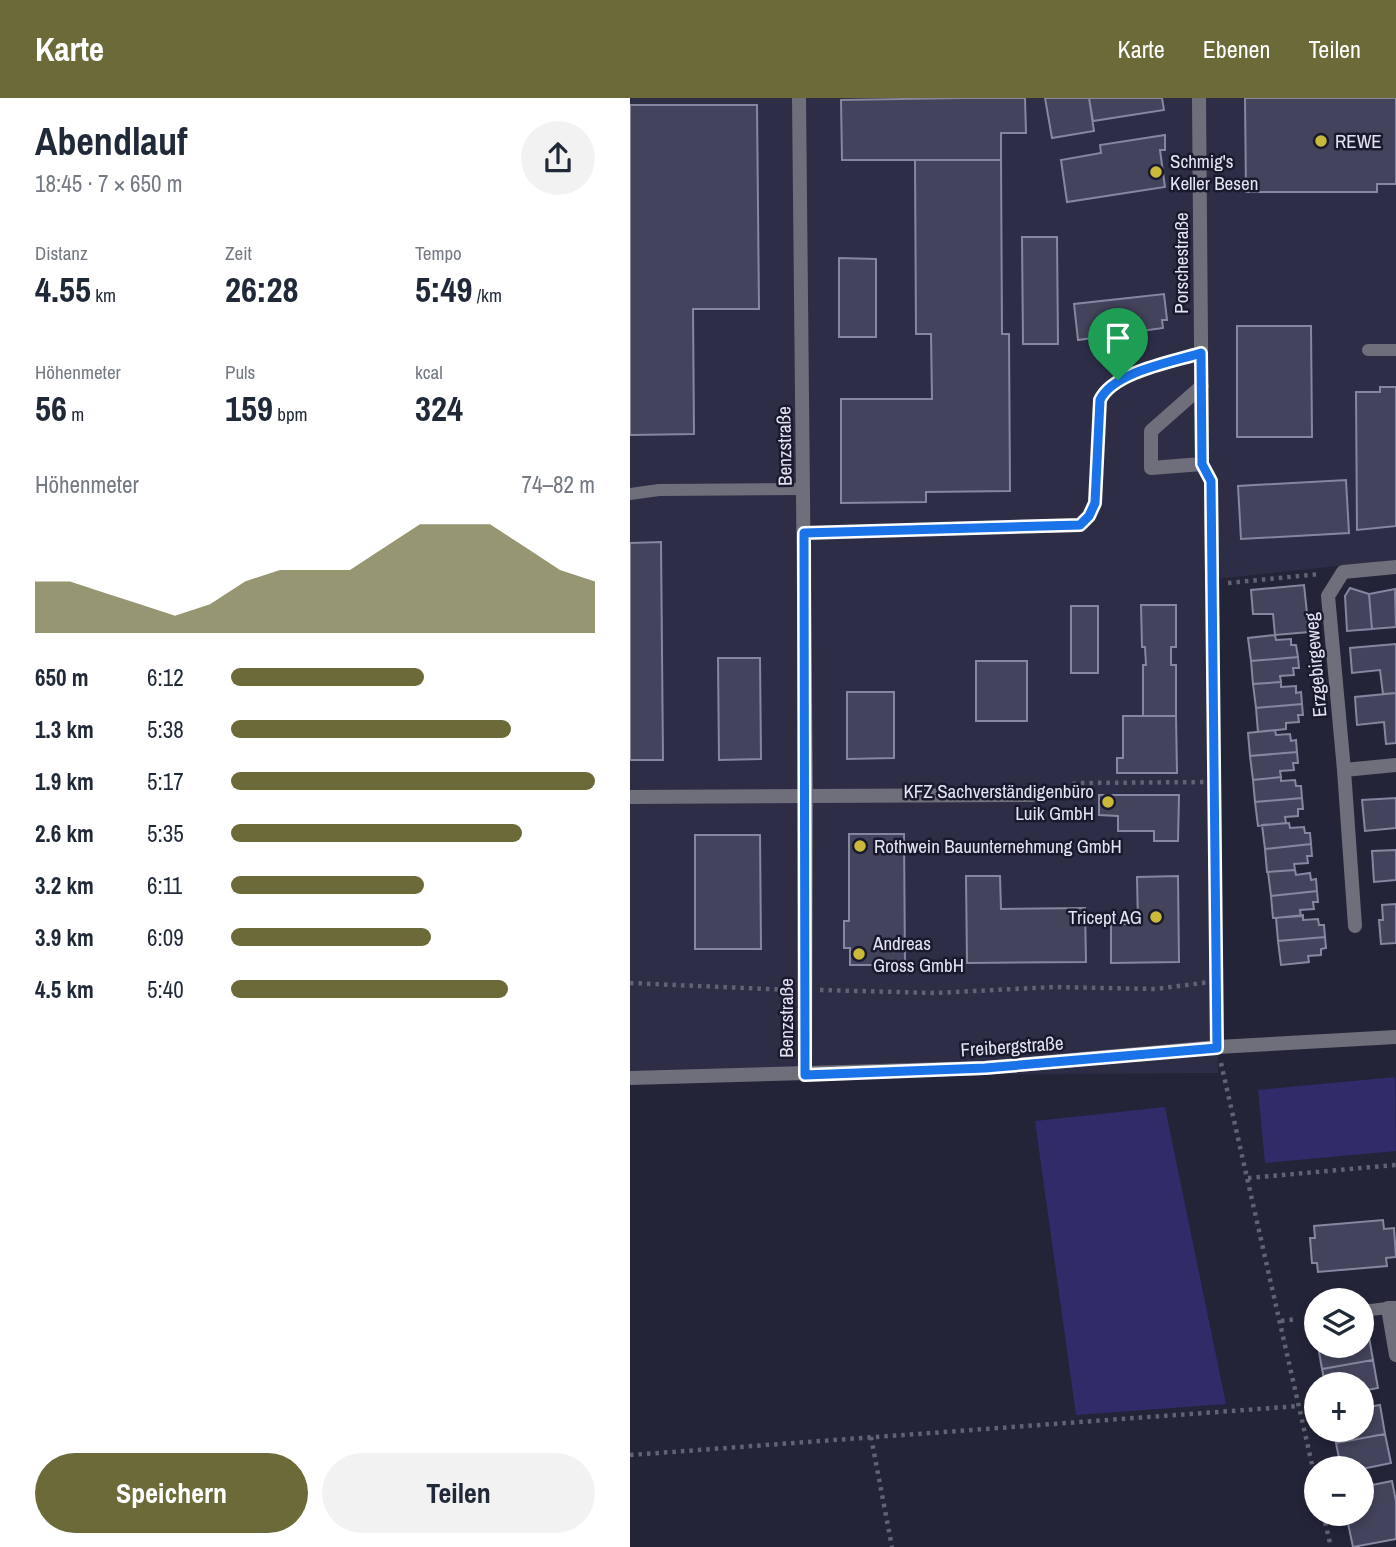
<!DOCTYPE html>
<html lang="de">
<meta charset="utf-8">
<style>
:root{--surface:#fff;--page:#f2f2f3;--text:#1f2937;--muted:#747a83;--accent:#6b6a38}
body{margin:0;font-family:"Archivo Narrow",sans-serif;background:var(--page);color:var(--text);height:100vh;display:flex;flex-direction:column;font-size:26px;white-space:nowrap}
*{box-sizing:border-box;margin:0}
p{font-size:23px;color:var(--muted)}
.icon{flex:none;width:38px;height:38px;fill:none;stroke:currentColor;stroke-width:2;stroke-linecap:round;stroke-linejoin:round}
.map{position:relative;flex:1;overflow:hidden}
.sheet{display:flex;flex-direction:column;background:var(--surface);width:630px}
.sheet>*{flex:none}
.tools{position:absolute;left:674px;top:1190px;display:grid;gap:14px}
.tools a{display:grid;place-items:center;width:70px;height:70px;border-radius:50%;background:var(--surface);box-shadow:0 4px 10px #0003;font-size:35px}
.pin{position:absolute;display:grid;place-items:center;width:60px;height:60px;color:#fff;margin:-72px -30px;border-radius:50% 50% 50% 0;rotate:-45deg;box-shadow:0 0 7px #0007}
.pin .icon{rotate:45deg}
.round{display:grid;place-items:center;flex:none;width:74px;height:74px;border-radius:37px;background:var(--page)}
.summary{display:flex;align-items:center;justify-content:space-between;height:119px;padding:0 35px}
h1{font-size:38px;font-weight:700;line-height:52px}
.metrics{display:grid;grid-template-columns:repeat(3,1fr);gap:10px;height:119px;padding:7px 35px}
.metrics div{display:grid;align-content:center}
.metrics b{font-size:35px;font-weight:700}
.metrics small{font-size:19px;font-weight:400}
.metrics p{font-size:19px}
.chart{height:196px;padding:14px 35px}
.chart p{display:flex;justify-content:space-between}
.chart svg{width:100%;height:126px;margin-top:7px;fill:var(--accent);opacity:.7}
.button{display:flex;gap:14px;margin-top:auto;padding:14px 35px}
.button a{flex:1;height:80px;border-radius:42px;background:var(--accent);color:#fff;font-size:28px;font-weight:700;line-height:80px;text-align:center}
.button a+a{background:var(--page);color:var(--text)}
ul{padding:0 35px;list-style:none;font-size:23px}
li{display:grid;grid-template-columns:112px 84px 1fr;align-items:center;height:52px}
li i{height:18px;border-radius:9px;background:var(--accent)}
header{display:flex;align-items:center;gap:42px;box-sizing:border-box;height:98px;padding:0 35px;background:var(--accent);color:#fff}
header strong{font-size:33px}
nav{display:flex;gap:38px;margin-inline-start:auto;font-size:24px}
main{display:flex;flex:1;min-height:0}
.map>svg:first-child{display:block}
.built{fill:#2d2d46}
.green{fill:#302b69}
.building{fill:#43445b;stroke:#8587a0;stroke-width:2}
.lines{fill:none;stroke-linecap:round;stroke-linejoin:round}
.path{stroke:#616274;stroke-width:4.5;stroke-dasharray:3.5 5;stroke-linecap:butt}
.service{stroke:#6e6f7a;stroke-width:12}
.minor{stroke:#6e6f7a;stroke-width:14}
.route-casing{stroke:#fff;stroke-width:14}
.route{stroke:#1a73e8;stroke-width:9}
.poi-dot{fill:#c9ba3a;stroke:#1a1a2e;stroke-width:2.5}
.labels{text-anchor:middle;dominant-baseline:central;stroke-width:5;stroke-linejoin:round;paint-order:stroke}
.poi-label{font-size:19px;fill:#e3e4f2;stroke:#1a1a2e;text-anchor:start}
.street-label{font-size:19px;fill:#e3e4f2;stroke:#1a1a2e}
</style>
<header>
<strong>Karte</strong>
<nav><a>Karte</a><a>Ebenen</a><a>Teilen</a></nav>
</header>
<main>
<section class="sheet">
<div class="summary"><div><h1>Abendlauf</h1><p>18:45 · 7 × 650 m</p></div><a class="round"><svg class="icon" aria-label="share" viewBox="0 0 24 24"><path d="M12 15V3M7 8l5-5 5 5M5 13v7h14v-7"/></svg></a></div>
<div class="metrics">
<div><p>Distanz</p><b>4.55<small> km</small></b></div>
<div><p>Zeit</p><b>26:28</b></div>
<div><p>Tempo</p><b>5:49<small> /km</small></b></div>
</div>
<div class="metrics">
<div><p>Höhenmeter</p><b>56<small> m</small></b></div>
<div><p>Puls</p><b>159<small> bpm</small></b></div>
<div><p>kcal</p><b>324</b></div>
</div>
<div class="chart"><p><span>Höhenmeter</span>74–82 m</p>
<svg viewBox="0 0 160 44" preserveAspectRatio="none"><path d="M0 44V26L10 26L20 30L30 34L40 38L50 34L60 26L70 22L80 22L90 22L100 14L110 6L120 6L130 6L140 14L150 22L160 26V44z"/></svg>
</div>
<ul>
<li><b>650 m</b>6:12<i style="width:53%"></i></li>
<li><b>1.3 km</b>5:38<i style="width:77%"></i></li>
<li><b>1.9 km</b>5:17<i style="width:100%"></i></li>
<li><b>2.6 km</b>5:35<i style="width:80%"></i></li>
<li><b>3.2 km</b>6:11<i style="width:53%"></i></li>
<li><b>3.9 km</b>6:09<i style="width:55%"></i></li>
<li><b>4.5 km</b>5:40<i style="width:76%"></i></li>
</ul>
<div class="button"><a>Speichern</a><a>Teilen</a></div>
</section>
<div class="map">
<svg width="766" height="1449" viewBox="0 0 766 1449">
<rect width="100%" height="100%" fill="#232438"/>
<path class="built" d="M0 0H766V462L586 481 588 975 140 978 0 974Z"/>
<path class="green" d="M765 979 766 1053 635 1065 628 992Z
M535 1009 596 1306 446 1317 405 1023Z"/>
<path class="building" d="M333 0H395L396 35H371V62H212L211 2Z
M415 0H459L464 33 422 40Z
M459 0H532L534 12 463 23Z
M615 0H766V86H747V94H616Z
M0 7H127L129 211H63L64 336 0 337Z
M535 37V52H530L535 89 437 104 431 62 471 55 470 47Z
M285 62H371L372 236H379L380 393 296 394V404L211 405V301H302L301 236H286Z
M392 139H427L428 246H393Z
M209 160 246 161V239H209Z
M534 196 537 222H532L533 230 448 242 444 206Z
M607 228H681L682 339H607Z
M750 289H766V428L727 432 726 294H750Z
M716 382 719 435 611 441 608 388Z
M31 444 33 662H0V445Z
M674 487 679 534 645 537 643 516H623L621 492Z
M720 490 739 496 742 531 717 533 715 498Z
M765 491 766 529 742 531 739 496Z
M511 507H546V549H541V567H546V618H513V567H516L515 549H512Z
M441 508H468V575H441Z
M645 537 646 542 661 541V547H666L668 559 621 563 618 540Z
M766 546V595L753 596 750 572 722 575 720 550Z
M668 559 669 570H663L664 577 650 578 651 584 623 586 621 563Z
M88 560H130L131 661 89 662Z
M346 563H397V623H346Z
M651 584V589L666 588V595L671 594 672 606 626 610 623 586Z
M217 594H264V660L217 661Z
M766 595V645L756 646 754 624 727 627 725 599Z
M672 606 673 617H668L669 624 656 625V631L628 634 626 610Z
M493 618H546L547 675H487V660H493Z
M645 632 646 637 660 636 661 643 666 642 667 654 620 658 618 635Z
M667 654 668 665H663L664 672 650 673 651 679 623 682 620 658Z
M651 679V683L665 682 666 688H671L672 700 625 704 623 682Z
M469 697H549L548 743H524V733H488V718L469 717Z
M672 700 673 711H668V718L655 719 656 725 628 728 625 704Z
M766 700V730L735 733 732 702Z
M659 725 660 730 674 729 675 735H680L681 746 635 751 632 727Z
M219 736H274L275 867H220V850H214V823H219Z
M65 737H130L131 851H65Z
M681 746 682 758H677L678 765 664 766 665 772 637 774 635 751Z
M766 752V782L744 784 742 753Z
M665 772 666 777 680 775 681 782 686 781 687 793 641 798 638 774Z
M336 778H370L371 811 455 810 456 864 337 865Z
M548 778 549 864 481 865V826H508L507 779Z
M687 793 688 804H683L684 811 670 812 671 818 643 820 641 798Z
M766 806V845L751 846 749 822H753L752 807Z
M673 817V822L688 821 689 827H694L695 839 648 843 646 820Z
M695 839 696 850 691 851V857L678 858 679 864 651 867 648 843Z
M753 1122 754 1131 764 1130 766 1159 756 1160 757 1168 688 1174 687 1165H682L680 1140H685L684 1128Z
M738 1233 743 1262 692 1271 688 1248H732V1234Z
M743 1262 748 1290 732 1293V1286H695L692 1271Z
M750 1307 755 1336 706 1345 704 1332H732V1310Z
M755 1336 761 1365 732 1371 711 1370 706 1345Z
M762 1383 766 1403V1441L723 1449 716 1416H732V1389Z"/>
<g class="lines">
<path class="path" d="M598 485 690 476
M582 503 587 932
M418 693 447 685 584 684
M0 885 160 892
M190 892 306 895 423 889 525 891 588 883
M591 965 686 1384
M618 1080 766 1067
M651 1223 668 1221
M241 1339 262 1449
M0 1357 669 1308
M693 1416 701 1449"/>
<path class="service" d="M738 252H766
M0 396 29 392 173 391
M174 435 450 427 459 418 465 405 470 302C483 274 542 264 571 255
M732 1213 758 1210
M684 1219H686"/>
<path class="minor" d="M169 0 176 696 175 977
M569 0 572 366 581 383 582 486
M572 288 521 333V370L572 366
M766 469 713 474 698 498 714 672 766 667
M714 672 725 828
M0 699 402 697
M0 980 354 970 587 949 766 939
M766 1210H758L766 1257"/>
</g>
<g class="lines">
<g class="route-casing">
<path id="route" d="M571 255 572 366 581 383 587 950 355 970 175 977 174 435 450 427 459 418 465 405 470 302C483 274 542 264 571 255Z"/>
</g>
<use href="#route" class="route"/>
</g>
<g class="poi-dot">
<circle cx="691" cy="43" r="7"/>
<circle cx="526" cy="74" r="7"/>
<circle cx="478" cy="704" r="7"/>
<circle cx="230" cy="748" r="7"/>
<circle cx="526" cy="819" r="7"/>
<circle cx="229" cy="856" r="7"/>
</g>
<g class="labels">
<g class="poi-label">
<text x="705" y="43">REWE</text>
<text x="540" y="63">Schmig's<tspan x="540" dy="22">Keller Besen</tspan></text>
<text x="464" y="693" text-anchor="end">KFZ Sachverständigenbüro<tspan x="464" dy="22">Luik GmbH</tspan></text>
<text x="244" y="748">Rothwein Bauunternehmung GmbH</text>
<text x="512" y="819" text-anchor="end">Tricept AG</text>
<text x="243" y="845">Andreas<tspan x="243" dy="22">Gross GmbH</tspan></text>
</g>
<g class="street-label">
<text transform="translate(551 165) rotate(-90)">Porschestraße</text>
<text transform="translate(154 348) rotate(-91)">Benzstraße</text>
<text transform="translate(685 567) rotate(-95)">Erzgebirgeweg</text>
<text transform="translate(156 920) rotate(-90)">Benzstraße</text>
<text transform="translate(382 948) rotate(-4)">Freibergstraße</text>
</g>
</g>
</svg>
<div class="tools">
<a><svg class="icon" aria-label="layers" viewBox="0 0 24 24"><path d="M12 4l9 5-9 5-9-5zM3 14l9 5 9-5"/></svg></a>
<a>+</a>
<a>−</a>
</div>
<div class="pin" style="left:488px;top:282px;background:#1e9e55"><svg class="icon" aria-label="arrive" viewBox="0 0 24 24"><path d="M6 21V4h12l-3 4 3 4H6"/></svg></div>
</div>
</main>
